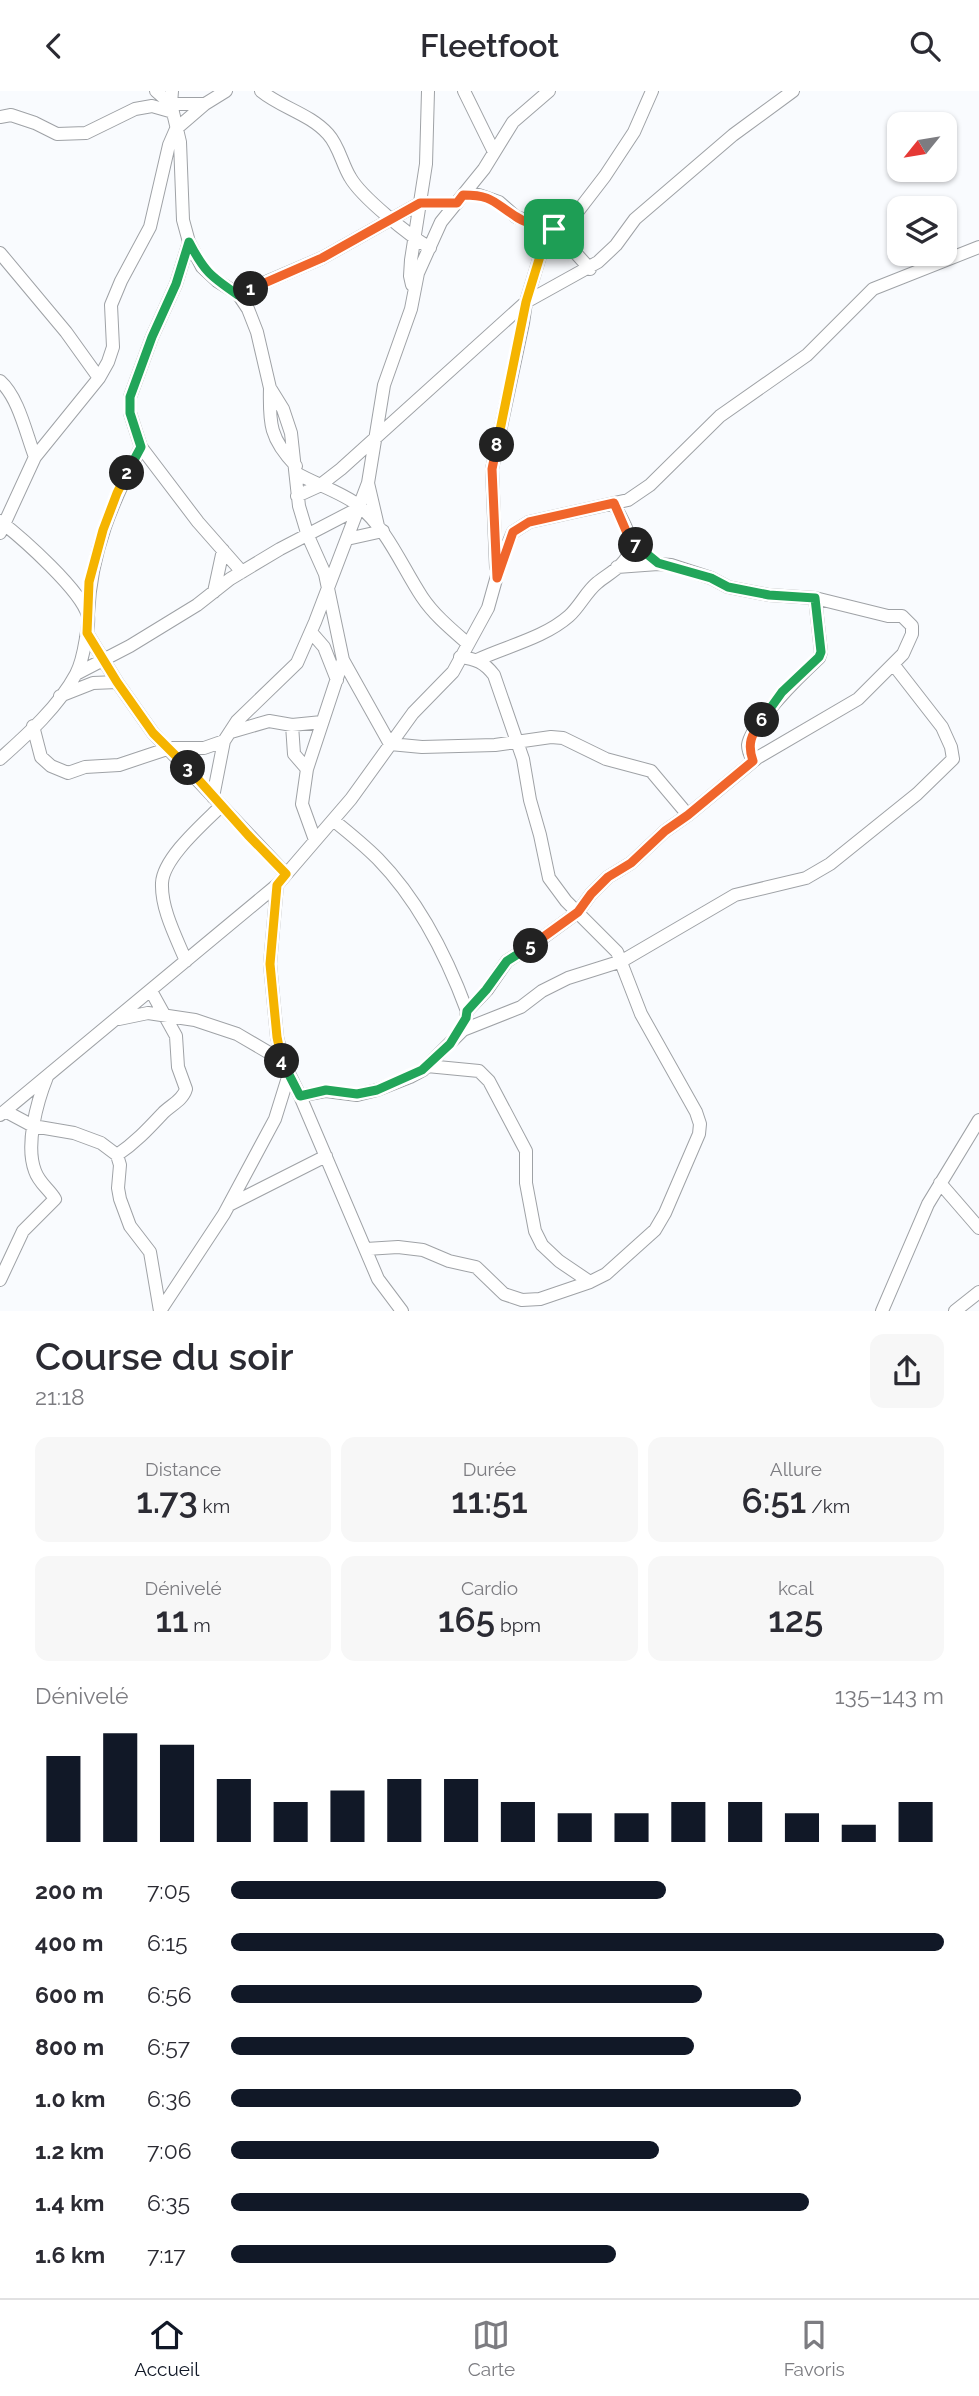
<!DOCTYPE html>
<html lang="fr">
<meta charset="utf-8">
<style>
:root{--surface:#fff;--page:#f7f7f7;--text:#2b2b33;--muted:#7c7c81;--line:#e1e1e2;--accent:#111827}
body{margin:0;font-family:Raleway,sans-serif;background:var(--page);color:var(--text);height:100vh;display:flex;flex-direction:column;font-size:26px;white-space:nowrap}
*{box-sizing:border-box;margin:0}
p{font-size:23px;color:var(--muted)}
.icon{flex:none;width:38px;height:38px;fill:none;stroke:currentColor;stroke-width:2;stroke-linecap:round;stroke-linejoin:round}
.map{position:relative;height:1220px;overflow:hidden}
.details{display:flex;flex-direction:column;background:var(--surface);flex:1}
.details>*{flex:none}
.needle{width:46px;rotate:240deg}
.controls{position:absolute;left:887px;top:21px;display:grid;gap:14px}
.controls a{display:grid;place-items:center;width:70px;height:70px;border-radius:14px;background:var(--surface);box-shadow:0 2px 5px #0004;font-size:35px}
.pin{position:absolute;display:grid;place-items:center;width:60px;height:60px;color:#fff;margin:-30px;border-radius:14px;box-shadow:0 4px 10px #0006}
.km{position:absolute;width:35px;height:35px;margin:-18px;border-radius:50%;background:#222;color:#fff;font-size:19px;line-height:35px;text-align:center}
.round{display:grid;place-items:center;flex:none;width:74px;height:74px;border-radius:14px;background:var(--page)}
.headline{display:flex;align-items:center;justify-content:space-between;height:119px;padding:0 35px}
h1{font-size:38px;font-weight:600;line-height:52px}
.figures{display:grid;grid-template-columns:repeat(3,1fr);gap:10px;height:119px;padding:7px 35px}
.figures div{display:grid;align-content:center;border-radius:14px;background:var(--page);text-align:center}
.figures b{font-size:35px;font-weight:600}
.figures small{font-size:19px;font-weight:400}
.figures p{font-size:19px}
.chart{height:196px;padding:14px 35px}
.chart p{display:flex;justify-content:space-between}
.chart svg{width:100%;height:126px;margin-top:7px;stroke:var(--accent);stroke-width:6}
ul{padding:0 35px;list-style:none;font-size:23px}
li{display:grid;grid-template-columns:112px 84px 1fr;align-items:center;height:52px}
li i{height:18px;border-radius:9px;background:var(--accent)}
header{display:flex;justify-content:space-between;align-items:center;height:91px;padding:0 35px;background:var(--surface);font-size:32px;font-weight:600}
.tabs{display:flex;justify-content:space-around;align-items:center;height:98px;border-top:2px solid var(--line);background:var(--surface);font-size:19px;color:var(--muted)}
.tabs a{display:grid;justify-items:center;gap:4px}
.tabs .on{color:var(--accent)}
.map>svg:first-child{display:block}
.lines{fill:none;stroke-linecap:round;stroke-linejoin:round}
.street-casing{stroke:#9fa2a6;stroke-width:14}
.street{stroke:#fff;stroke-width:12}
.split-1-casing{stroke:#fff;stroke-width:14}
.split-2-casing{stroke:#fff;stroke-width:14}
.split-3-casing{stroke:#fff;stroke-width:14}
.split-4-casing{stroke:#fff;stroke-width:14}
.split-5-casing{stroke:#fff;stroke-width:14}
.split-6-casing{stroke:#fff;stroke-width:14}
.split-7-casing{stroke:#fff;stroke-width:14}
.split-8-casing{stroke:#fff;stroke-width:14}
.split-9-casing{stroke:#fff;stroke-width:14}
.split-1{stroke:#f0652b;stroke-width:9}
.split-2{stroke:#22a559;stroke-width:9}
.split-3{stroke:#f5b400;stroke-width:9}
.split-4{stroke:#f5b400;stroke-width:9}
.split-5{stroke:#22a559;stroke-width:9}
.split-6{stroke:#f0652b;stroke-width:9}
.split-7{stroke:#22a559;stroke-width:9}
.split-8{stroke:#f0652b;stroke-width:9}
.split-9{stroke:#f5b400;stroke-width:9}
</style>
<header><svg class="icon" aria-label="back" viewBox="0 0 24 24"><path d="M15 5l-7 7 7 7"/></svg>Fleetfoot<svg class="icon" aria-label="search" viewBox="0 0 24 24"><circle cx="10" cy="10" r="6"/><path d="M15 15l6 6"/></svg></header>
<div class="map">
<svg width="979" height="1220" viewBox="0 0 979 1220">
<rect width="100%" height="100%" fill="#f9fbfe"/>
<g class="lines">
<g class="street-casing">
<path id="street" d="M156 0 171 13H205
M172 0 171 13 180 51 183 129 189 151 202 176 217 190 238 203 248 218 257 241 270 297 283 318 291 342 299 415 308 445 325 483 343 569 390 653 422 656 495 654 551 646 563 647 606 668 651 680 688 724
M261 0C282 17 310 23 328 43 339 55 342 73 350 86 361 106 410 145 430 157
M464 0 494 61
M0 26 11 24 35 32 57 43 86 42 135 18 152 15 173 21
M463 104H479L499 111 516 126 554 138 590 178
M189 151 176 193 152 246 130 306V322L141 356 198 431 242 481
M0 162 66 241 99 287
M412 194 410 185 411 169 426 73 428 0
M238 203 322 167 420 112H457
M0 290C19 307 26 343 35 366
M270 297C269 333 270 348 296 375
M296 382C315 393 341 401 358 414 388 439 401 474 422 506 434 524 451 538 467 552
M368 392 378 435
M297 405 319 395 341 378 526 211 598 171 616 154 635 128 733 44 793 0
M0 430C22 447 82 500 88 525 89 532 87 540 86 547 84 559 82 572 76 583 59 615 27 644 0 668
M0 442 35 366 99 287 108 271 113 256 111 214 121 190 150 136 169 54 176 38 205 13 226 0
M347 448 383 440
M630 449 658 473
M496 476 492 378 523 232 526 211 541 162 554 138 575 124 605 85 634 41 652 0
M214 501 223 459
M88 523C91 460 112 411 141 356
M311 541 324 556 337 589
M87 542 117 591 153 642 286 783
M477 569C507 555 544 547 569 525 580 515 586 501 597 492 609 482 627 474 630 458 633 444 619 425 614 412
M76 583 130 555 197 514 230 488 280 458 357 418
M60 605 93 592 117 591
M292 634 294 663 307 678
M33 635 41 666 51 675 68 682 85 676 119 674 170 657H204L224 650
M231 641 269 630 292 634 322 631
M753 670C751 666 748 659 748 654 751 632 802 583 819 567L821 561 815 507
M213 706 224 650 237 630 297 572 315 531 368 392 384 294 411 218 418 182 441 131 484 78 513 31 549 0
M333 729C348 741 364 754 378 768 419 810 447 866 467 920L466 925
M315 749 302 713 307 678 343 569
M277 794 270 873 277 946 283 970 300 1005 378 1188 402 1220
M186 870C176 846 161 818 162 792 163 767 204 732 221 715
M467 920 487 899 507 870 537 851 578 821 591 803 608 786 631 772 665 740 688 724 757 667 858 608 903 563 912 543V535L902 525H888L815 507 769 504 728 496 711 487 671 474 658 473 617 476
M119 928 148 922 195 929 237 943 283 970
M427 975 479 980 489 990 526 1060V1092L535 1140 542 1154 559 1170 590 1191
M300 1005 326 1000 357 1004 377 999 410 986 423 979 463 939 521 916 542 900 568 887 622 870 735 804 806 787 830 773 917 703 953 668 951 656 942 636 893 573
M5 1020 33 1035 74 1042 101 1052 117 1064 120 1074 118 1097 120 1108 130 1135 150 1161 160 1220
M0 1024 277 794 351 708 413 622 453 581 488 517 502 467 513 441 529 431 628 409 650 394 720 325 807 264 873 198 979 156
M117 1064C135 1052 148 1038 163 1022 171 1014 183 1009 186 998L178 976 176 945 151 900
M940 1092 979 1137
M229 1114 326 1065
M366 1158 398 1156 423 1159 449 1170 476 1176 504 1203 522 1209 540 1208 590 1191 606 1183 655 1139 665 1122 699 1043 700 1033 696 1021 641 923 617 861 566 810 549 787 540 744 530 709 523 668 494 584C484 571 476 568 460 566
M0 1189 23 1140 55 1108C49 1098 39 1092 35 1080 25 1054 37 1011 47 986
M160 1220 224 1123 275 1028 289 983
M882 1220 928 1113 979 1029
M955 1220 979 1201"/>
</g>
<use href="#street" class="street"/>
</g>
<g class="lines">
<g class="split-1-casing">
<path id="split-1" d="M251 198 322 167 420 112H457L463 104C492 104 493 111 515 125 526 133 541 135 554 138"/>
</g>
<g class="split-2-casing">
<path id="split-2" d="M127 382 141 356 130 322V306L152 246 176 193 189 151C204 180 210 185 238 204L251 198"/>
</g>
<g class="split-3-casing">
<path id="split-3" d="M127 382 117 402 103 439 89 491 87 542 117 591 153 642 188 677"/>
</g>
<g class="split-4-casing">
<path id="split-4" d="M188 677 248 744 286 783 277 794 270 873 277 946 282 970"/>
</g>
<g class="split-5-casing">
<path id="split-5" d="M282 970 300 1005 326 999 357 1003 377 999 422 979 450 953 466 927 467 920 486 899 507 870 531 855"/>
</g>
<g class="split-6-casing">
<path id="split-6" d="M531 855 578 821 591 803 608 786 631 772 665 740 688 724 753 670C747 653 751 644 762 629"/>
</g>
<g class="split-7-casing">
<path id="split-7" d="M636 454 658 472 711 487 728 496 769 504 815 507 821 561 819 566 782 601 762 629"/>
</g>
<g class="split-8-casing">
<path id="split-8" d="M497 354 492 378 497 487 513 441 529 431 614 412 630 449 636 454"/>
</g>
<g class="split-9-casing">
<path id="split-9" d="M497 354 526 211 541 162 554 138"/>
</g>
<use href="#split-1" class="split-1"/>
<use href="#split-2" class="split-2"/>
<use href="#split-3" class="split-3"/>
<use href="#split-4" class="split-4"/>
<use href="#split-5" class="split-5"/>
<use href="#split-6" class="split-6"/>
<use href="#split-7" class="split-7"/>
<use href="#split-8" class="split-8"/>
<use href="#split-9" class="split-9"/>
</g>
</svg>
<div class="controls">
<a><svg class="needle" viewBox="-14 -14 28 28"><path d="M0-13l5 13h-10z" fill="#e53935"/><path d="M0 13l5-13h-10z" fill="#7c7c81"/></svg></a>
<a><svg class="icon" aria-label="layers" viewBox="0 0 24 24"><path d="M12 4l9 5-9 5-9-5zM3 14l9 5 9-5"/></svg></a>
</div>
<div class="pin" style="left:554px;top:138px;background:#1e9e55"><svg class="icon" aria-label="arrive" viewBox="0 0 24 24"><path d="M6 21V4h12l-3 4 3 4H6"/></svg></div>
<b class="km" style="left:251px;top:198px">1</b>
<b class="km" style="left:127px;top:382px">2</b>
<b class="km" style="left:188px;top:677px">3</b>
<b class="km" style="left:282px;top:970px">4</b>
<b class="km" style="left:531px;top:855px">5</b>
<b class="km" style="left:762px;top:629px">6</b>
<b class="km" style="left:636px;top:454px">7</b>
<b class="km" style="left:497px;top:354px">8</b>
</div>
<section class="details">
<div class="headline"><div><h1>Course du soir</h1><p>21:18</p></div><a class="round"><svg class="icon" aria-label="share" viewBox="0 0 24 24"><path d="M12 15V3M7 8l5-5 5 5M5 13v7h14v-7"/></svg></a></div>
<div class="figures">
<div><p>Distance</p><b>1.73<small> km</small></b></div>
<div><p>Durée</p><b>11:51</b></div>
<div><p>Allure</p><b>6:51<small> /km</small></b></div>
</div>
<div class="figures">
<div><p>Dénivelé</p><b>11<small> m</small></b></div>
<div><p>Cardio</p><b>165<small> bpm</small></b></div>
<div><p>kcal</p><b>125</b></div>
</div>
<div class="chart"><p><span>Dénivelé</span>135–143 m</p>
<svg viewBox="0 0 160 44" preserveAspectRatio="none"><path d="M5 44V14M15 44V6M25 44V10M35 44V22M45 44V30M55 44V26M65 44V22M75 44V22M85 44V30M95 44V34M105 44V34M115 44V30M125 44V30M135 44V34M145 44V38M155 44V30"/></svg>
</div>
<ul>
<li><b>200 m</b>7:05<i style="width:61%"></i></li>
<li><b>400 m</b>6:15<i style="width:100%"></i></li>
<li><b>600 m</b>6:56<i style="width:66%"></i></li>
<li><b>800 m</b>6:57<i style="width:65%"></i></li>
<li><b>1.0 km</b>6:36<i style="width:80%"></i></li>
<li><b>1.2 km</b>7:06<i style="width:60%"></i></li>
<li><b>1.4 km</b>6:35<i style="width:81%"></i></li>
<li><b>1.6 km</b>7:17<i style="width:54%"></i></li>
</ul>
</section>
<nav class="tabs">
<a class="on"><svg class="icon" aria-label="home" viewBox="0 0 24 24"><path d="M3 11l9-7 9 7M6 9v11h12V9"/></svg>Accueil</a>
<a><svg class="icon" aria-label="map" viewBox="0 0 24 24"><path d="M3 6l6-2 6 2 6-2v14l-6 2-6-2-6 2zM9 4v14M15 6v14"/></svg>Carte</a>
<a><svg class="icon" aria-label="saved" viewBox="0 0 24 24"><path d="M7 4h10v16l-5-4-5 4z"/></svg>Favoris</a>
</nav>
